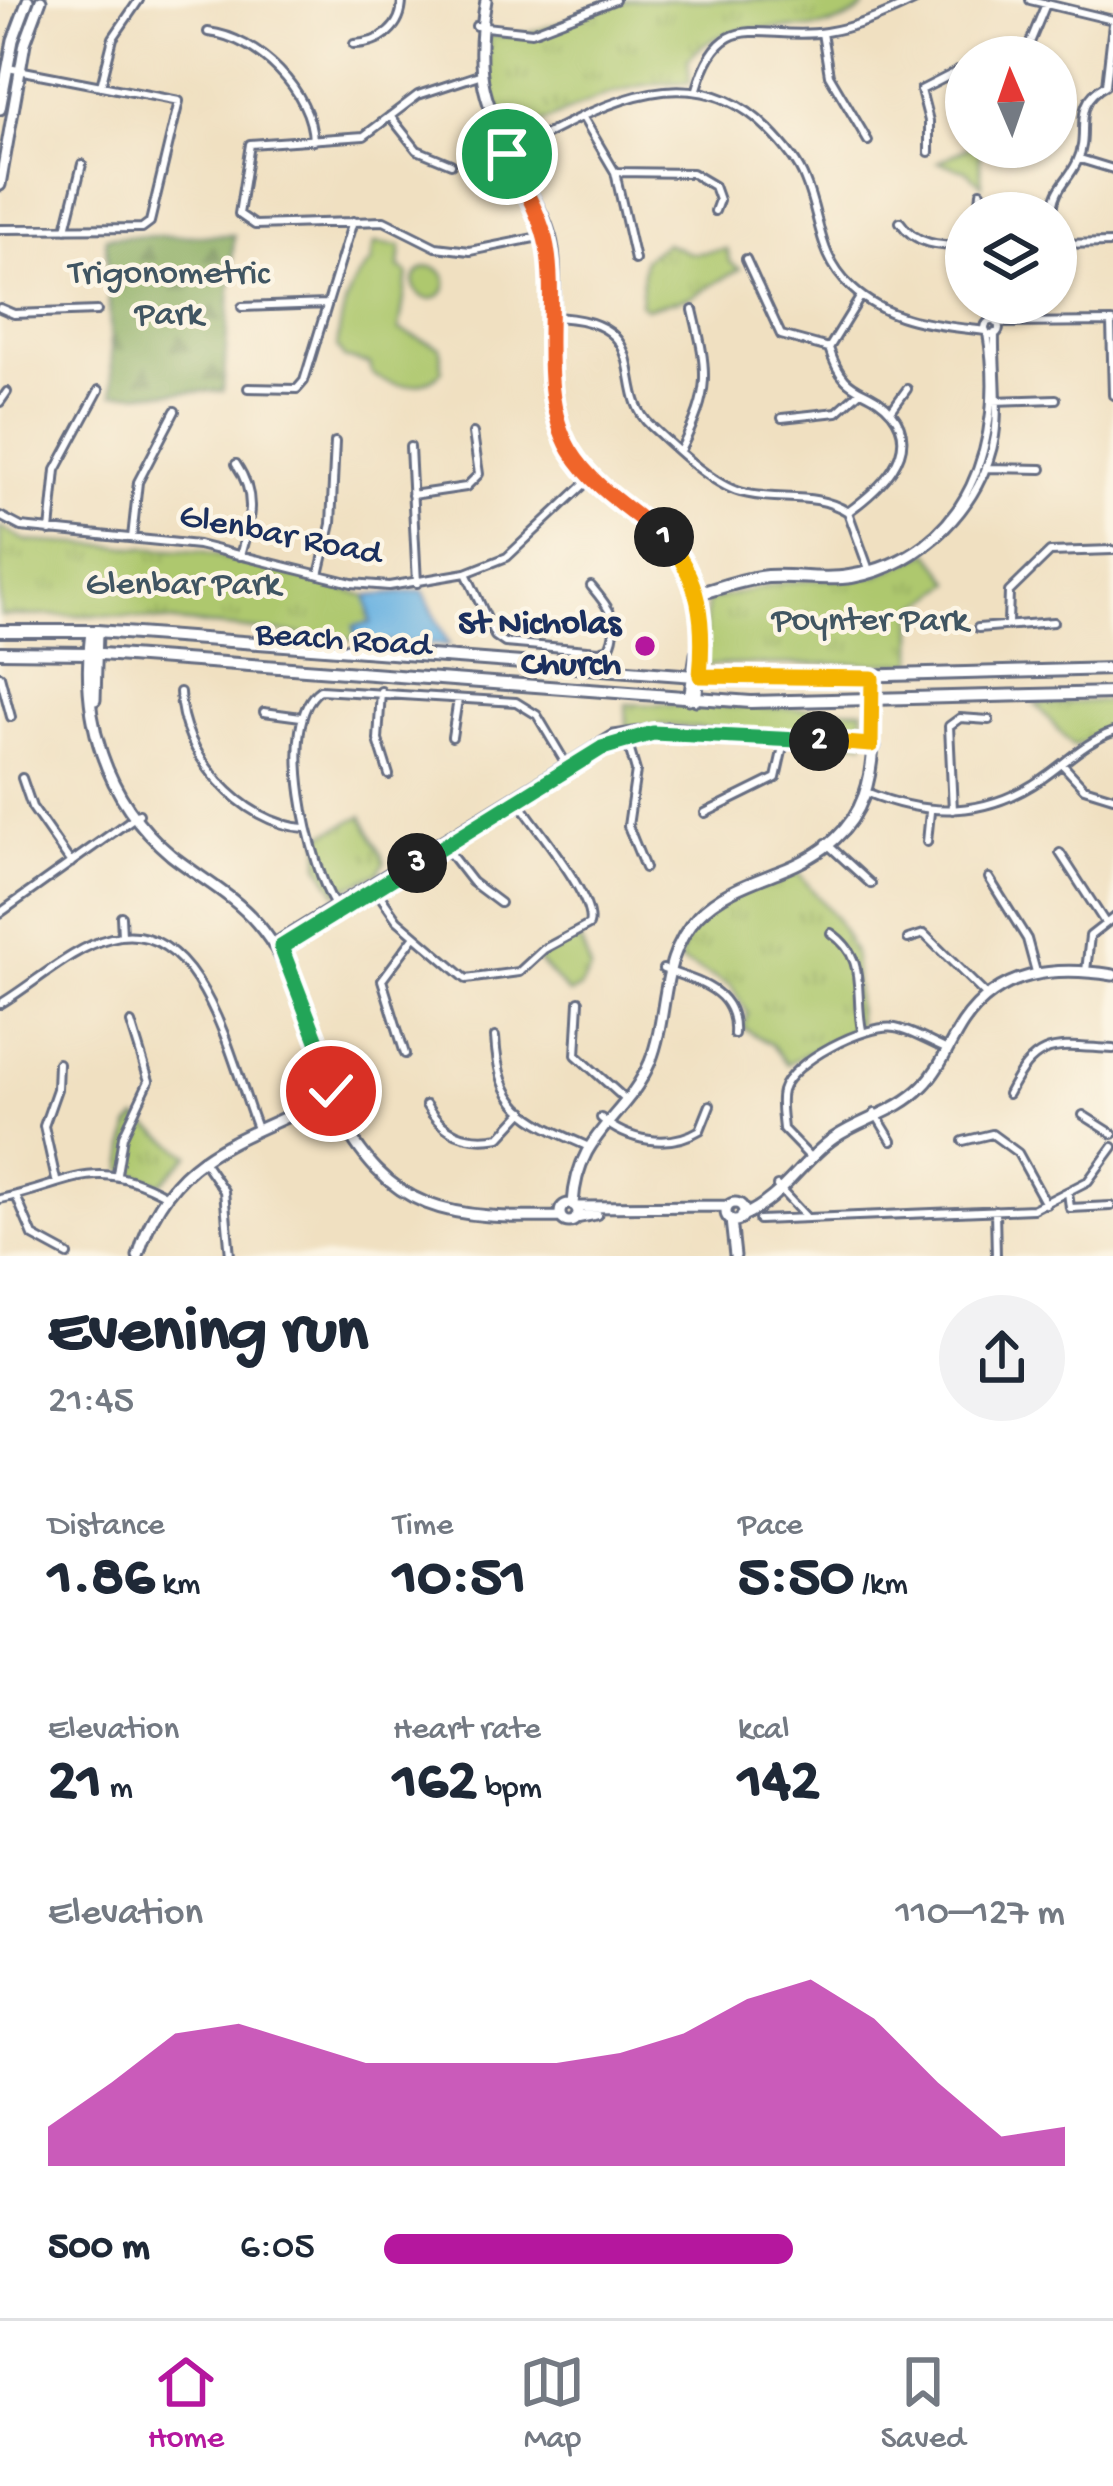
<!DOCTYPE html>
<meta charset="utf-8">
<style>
:root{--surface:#fff;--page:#f2f2f3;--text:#1f2937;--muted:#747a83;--line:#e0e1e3;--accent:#b5179e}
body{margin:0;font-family:"Gochi Hand",sans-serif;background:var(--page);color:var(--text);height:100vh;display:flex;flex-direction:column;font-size:45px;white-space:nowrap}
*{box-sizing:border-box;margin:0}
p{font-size:39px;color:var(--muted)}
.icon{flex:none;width:66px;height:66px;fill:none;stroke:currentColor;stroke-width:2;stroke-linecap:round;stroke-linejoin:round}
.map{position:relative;height:1256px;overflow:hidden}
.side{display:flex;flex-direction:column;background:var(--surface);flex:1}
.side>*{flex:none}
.needle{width:78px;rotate:358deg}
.controls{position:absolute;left:945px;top:36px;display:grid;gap:24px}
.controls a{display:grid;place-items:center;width:132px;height:132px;border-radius:50%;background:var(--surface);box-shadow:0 3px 9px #0004;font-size:60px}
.pin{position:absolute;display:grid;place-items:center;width:102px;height:102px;color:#fff;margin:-51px;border:6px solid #fff;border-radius:50%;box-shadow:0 3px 12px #0007}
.km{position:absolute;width:60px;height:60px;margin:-30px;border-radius:50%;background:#222;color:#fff;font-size:33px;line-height:60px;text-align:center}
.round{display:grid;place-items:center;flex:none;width:126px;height:126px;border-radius:63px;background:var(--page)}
.headline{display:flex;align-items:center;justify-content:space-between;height:204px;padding:0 48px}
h1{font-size:66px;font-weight:700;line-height:90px}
.figures{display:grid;grid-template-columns:repeat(3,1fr);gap:18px;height:204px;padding:12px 48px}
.figures div{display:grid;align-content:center}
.figures b{font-size:60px;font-weight:700}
.figures small{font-size:33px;font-weight:400}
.figures p{font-size:33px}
.chart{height:336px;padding:24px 48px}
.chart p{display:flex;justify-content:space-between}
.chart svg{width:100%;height:216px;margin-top:12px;fill:var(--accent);opacity:.7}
ul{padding:0 48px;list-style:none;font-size:39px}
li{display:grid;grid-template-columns:192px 144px 1fr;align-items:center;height:90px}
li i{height:30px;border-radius:15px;background:var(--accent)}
.dock{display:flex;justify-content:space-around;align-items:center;height:168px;border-top:3px solid var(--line);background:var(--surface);font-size:33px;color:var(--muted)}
.dock a{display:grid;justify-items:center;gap:6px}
.dock .selected{color:var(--accent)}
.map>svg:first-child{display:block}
.grass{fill:#aec86e;stroke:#647c66;stroke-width:3}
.forest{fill:url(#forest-firs);stroke:#526e60;stroke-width:3}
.park{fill:url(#park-tufts);stroke:#647c66;stroke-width:3}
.water{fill:#6ab2e1;stroke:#4270a0;stroke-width:3}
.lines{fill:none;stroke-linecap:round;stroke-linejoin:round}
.street-casing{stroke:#666d81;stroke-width:12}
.secondary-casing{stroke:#666d81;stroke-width:15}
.primary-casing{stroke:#666d81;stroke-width:16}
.street{stroke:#fff;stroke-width:6}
.secondary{stroke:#fff;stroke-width:9}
.primary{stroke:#fff;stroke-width:10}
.split-1-casing{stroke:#fff;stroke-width:24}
.split-2-casing{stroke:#fff;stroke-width:24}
.split-3-casing{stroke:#fff;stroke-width:24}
.split-4-casing{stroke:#fff;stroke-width:24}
.split-1{stroke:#f0652b;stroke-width:15}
.split-2{stroke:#f5b400;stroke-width:15}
.split-3{stroke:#22a559;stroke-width:15}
.split-4{stroke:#22a559;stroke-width:15}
.poi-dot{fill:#b5179e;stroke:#fcf5e5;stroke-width:4.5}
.labels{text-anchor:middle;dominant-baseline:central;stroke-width:9;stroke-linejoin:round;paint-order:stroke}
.park-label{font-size:36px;fill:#405562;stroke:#fcf5e5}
.street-label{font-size:36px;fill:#1b2f5e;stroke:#fcf5e5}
.poi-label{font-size:36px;font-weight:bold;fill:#1b2f5e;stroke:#fcf5e5;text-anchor:end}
</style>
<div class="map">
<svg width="1113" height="1256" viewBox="0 0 1113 1256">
<defs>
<pattern id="forest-firs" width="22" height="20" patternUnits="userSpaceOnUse" patternTransform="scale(3)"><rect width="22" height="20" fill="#8aac61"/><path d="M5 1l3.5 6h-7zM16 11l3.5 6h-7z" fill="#708c53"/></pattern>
<pattern id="park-tufts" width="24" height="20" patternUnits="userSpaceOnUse" patternTransform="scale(3)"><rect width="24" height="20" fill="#aec86e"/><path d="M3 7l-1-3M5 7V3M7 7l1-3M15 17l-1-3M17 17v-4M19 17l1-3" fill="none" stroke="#95ac62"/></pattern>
</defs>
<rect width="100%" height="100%" fill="#fcf5e5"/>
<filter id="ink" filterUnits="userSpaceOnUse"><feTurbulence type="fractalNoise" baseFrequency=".00833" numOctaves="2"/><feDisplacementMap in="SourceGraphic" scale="24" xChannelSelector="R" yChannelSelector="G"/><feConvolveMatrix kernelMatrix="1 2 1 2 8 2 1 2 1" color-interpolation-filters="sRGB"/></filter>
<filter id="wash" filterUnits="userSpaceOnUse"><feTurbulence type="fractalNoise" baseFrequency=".004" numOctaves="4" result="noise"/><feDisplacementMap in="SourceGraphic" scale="48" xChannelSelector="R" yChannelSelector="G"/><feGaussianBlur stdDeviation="2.7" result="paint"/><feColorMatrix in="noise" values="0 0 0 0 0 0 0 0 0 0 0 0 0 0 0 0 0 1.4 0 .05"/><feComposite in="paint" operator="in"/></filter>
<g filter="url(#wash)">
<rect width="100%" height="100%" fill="#f0e0c1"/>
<path class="grass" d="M374 243 401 246 399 268 408 274 399 330 440 347 442 371C423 390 394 389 372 374L370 364 344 358 337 347C340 319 348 281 371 263Z
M414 283a16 16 0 1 1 32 0a16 16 0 1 1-32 0Z"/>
<path class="forest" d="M234 235 223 391 113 394 106 237Z"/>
<path class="park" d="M633 0H862L864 8C811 53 743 0 688 59L690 83C623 78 571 110 513 138L487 82 488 36C545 37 579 11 633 0Z
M969 147H979L982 185 965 170 938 162Z
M665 243 692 254 727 249 731 263 740 269 691 297 646 308 640 304 644 259Z
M0 527 27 541 203 551 367 596 372 624 354 626 356 640 107 615 0 616Z
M930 552 952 583 914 610V663L703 665 707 601 784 582 877 576Z
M1113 701V728L1073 746 1035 704Z
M626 704 863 710 864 742 661 725 627 728Z
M362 816 385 862 378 873 336 893 320 866V836Z
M798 873 836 918 854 953 858 1026 787 1064 772 1045 743 1028 748 1014 731 986 680 961C686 905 752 886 798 873Z
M579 937 591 969 580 988 569 994 537 959Z
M137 1118 189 1155 160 1184 123 1169 129 1127Z"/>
<path class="water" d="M423 591 449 645 356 640 354 626 371 623 367 596Z"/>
</g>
<g filter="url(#ink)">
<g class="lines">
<g class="street-casing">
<path id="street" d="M1030 0 1113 20
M476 26 532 32 615 0
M208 32C259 38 312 92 313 141
M822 33 829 75 868 141
M354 44C381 43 402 28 402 0
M1024 57 1046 4
M479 75 418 95 364 136 250 144 239 214 255 225 384 221 436 247 470 251 549 235
M101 86 113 38 139 0
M697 89C721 4 761 42 826 32 858 27 888 14 916 0
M390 116 417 150 451 164
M582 116 615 172 635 260
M929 152V121L921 90 966 67
M510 153C592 111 688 49 768 129 782 143 798 161 805 180 821 218 818 257 851 287 889 323 937 325 986 331
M1080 159 1113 169
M617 172 692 173 714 186 719 200 715 211
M979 213 981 192
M1053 213C1054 187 1067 183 1077 162 1092 132 1069 105 1106 85L1113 24
M900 222C915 245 940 246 966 246
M0 229 142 228 150 222 179 101 8 68
M66 229 82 164
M1056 244 1113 243
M746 259 781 335 829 348
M242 307 327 304
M0 308 14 314 97 311
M550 317C660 319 610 389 651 426 674 447 710 483 740 492 778 503 813 490 848 512L869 570
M985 328a7 7 0 1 1 14 0a7 7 0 1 1-14 0Z
M996 323 1113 322
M1111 323 1113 395
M248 388 297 389 304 381 353 221
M993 401 1056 399
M0 402 7 392
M891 411 907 389
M782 418 837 412 858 393
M410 447 417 583
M681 449C711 390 708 373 693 310
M236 464C258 496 250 520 240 556
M986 468 1042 469
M412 495 466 487 479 474 473 433
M848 512C877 491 923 452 892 413 867 383 845 400 829 348L861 296
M0 516 21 527 198 545 352 583 389 586 466 573 507 557 591 478
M50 531 56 470 99 390
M132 538 138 482 175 411
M466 573 495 636 505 643 599 651 609 648C622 622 607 605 591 586
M319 575 331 524 335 442
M695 592C719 586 742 576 767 574 794 572 822 579 849 574 970 555 1005 438 987 333
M696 597C720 590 744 581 768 579 796 577 824 583 852 579 921 568 984 505 995 436 1000 403 994 367 995 333
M1008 623 1009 592 1050 552 1113 550
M978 628 1053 622
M0 676 11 717
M381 691 378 740 389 775
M180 692C181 754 241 824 305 828
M264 712 301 717
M625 734 636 771 628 826 645 868
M452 737 458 699
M1062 764 1084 788 1113 797
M22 778 32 807 71 863
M866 792C927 817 986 818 1043 778 1065 763 1087 741 1113 732
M953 810 949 726 960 718 989 720
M705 813 776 778 785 738
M441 842 472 882 500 903
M927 842 930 812
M826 843 871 884
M1060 853 1104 921
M989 878 1027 939 1036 972
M372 884 397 920 466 979 519 972 544 949 589 925C597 898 532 824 515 796
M336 907C310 867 275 721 320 690L516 702 537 715 568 767
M0 913 139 814
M121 916 122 936
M831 933C868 958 854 991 862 1030
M908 939 924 934 988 997
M663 969C699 982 737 990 734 1034
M1086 971 1090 936 1113 918
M579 1001 576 1055 625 1099
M0 1004C34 984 73 947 111 938 204 914 233 1070 258 1131
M495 1037C499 1108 525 1119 587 1146
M405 1054 382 980 414 937
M1008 1094C1037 1037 1055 1046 1113 1049
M426 1105C443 1134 467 1143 500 1137L524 1111
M875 1113 892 1141
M1083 1115 1113 1134
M601 1118C627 1141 669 1149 700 1130L710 1105
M963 1141 992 1134 1018 1153 1046 1204
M811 1158 783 1129C782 1117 779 1102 782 1091 790 1062 867 1023 895 1028 912 1031 931 1043 948 1050
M202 1159 224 1191 230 1256
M117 1174 123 1136 149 1081 131 1023
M56 1180 44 1126 57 1089 58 1063
M777 1186 806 1217
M1068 1192 1070 1208 1111 1206
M16 1196 33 1236 68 1255
M0 1199C72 1184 93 1155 167 1196
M995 1210 996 1256
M759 1220 1033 1209 1088 1181 1113 1147"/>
</g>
<g class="secondary-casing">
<path id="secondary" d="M486 0C471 85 488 108 525 182 536 203 550 225 553 250 560 311 537 383 565 441 579 470 602 488 627 507 701 565 709 609 696 700
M0 109 13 40 28 0
M0 185 25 43 41 0
M91 631C80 716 104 799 171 855 200 878 233 895 257 923 296 968 314 1036 329 1092
M689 699 696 654
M95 700 97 631
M273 945 614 736 668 728 875 746
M326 1099a8 8 0 1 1 16 0a8 8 0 1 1-16 0Z
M335 1107C388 1215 451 1219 561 1217
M726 1212a9 9 0 1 1 18 0a9 9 0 1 1-18 0Z
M560 1213a9 9 0 1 1 18 0a9 9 0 1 1-18 0Z
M573 1204C577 1132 625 1120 650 1062 670 1012 658 959 698 916 720 893 750 883 778 872 878 834 876 771 872 678
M577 1207 728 1206
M742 1216C781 1200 801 1161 834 1138 863 1118 898 1112 923 1086 941 1068 949 1044 963 1023 999 970 1055 966 1113 975
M576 1218 596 1214
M731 1220 735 1256
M138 1256C169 1151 241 1142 326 1098"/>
</g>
<g class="primary-casing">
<path id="primary" d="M0 631H97L735 679 1113 669
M0 652 88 653 751 702 1113 693"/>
</g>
<use href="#street" class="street"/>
<use href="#secondary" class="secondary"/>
<use href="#primary" class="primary"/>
</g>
</g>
<g class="lines" filter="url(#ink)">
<g class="split-1-casing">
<path id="split-1" d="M507 154C521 184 541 214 547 247 558 310 536 391 570 450 592 487 631 510 664 537"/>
</g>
<g class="split-2-casing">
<path id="split-2" d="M664 537C701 578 705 623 700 676L872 678 871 745 819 741"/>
</g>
<g class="split-3-casing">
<path id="split-3" d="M417 863 602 748 653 733 819 741"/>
</g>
<g class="split-4-casing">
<path id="split-4" d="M331 1091 336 1090 281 947 417 863"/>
</g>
<use href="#split-1" class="split-1"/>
<use href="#split-2" class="split-2"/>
<use href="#split-3" class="split-3"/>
<use href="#split-4" class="split-4"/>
</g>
<circle class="poi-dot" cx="645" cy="646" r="12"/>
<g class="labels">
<g class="park-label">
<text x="169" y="275">Trigonometric<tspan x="169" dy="41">Park</tspan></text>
<text x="183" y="586">Glenbar Park</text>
<text x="870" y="622">Poynter Park</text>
</g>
<g class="street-label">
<text transform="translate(280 537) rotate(11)">Glenbar Road</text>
<text transform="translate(343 642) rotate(4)">Beach Road</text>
</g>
<g class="poi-label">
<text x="621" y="625">St Nicholas<tspan x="621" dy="41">Church</tspan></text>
</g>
</g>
</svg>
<div class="controls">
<a><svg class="needle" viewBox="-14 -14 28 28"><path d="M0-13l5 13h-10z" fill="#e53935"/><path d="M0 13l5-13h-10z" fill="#747a83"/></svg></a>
<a><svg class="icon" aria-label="layers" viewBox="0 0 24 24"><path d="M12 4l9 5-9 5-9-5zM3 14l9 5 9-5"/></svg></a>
</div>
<div class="pin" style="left:507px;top:154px;background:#1e9e55"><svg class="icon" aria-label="arrive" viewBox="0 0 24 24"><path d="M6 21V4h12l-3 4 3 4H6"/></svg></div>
<div class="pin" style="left:331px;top:1091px;background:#d93025"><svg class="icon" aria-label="check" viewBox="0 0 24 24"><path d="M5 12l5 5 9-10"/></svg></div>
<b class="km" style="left:664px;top:537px">1</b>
<b class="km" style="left:819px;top:741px">2</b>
<b class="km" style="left:417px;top:863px">3</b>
</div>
<section class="side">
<div class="headline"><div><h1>Evening run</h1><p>21:45</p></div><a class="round"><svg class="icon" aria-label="share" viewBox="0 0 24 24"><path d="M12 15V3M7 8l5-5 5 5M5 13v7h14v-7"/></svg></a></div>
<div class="figures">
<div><p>Distance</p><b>1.86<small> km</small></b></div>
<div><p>Time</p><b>10:51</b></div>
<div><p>Pace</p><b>5:50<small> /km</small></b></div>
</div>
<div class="figures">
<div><p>Elevation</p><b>21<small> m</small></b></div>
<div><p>Heart rate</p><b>162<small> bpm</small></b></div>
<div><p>kcal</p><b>142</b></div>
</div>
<div class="chart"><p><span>Elevation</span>110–127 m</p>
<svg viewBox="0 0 160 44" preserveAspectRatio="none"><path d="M0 44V36L10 27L20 17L30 15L40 19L50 23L60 23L70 23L80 23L90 21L100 17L110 10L120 6L130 14L140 27L150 38L160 36V44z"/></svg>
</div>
<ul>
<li><b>500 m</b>6:05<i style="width:60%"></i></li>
</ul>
</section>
<nav class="dock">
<a class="selected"><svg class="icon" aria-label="home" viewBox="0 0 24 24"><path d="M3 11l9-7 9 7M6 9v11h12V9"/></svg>Home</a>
<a><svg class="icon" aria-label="map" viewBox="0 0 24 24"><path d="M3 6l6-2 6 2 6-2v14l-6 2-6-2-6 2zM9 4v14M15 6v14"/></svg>Map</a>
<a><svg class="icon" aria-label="saved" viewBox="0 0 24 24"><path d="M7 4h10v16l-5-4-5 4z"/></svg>Saved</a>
</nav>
